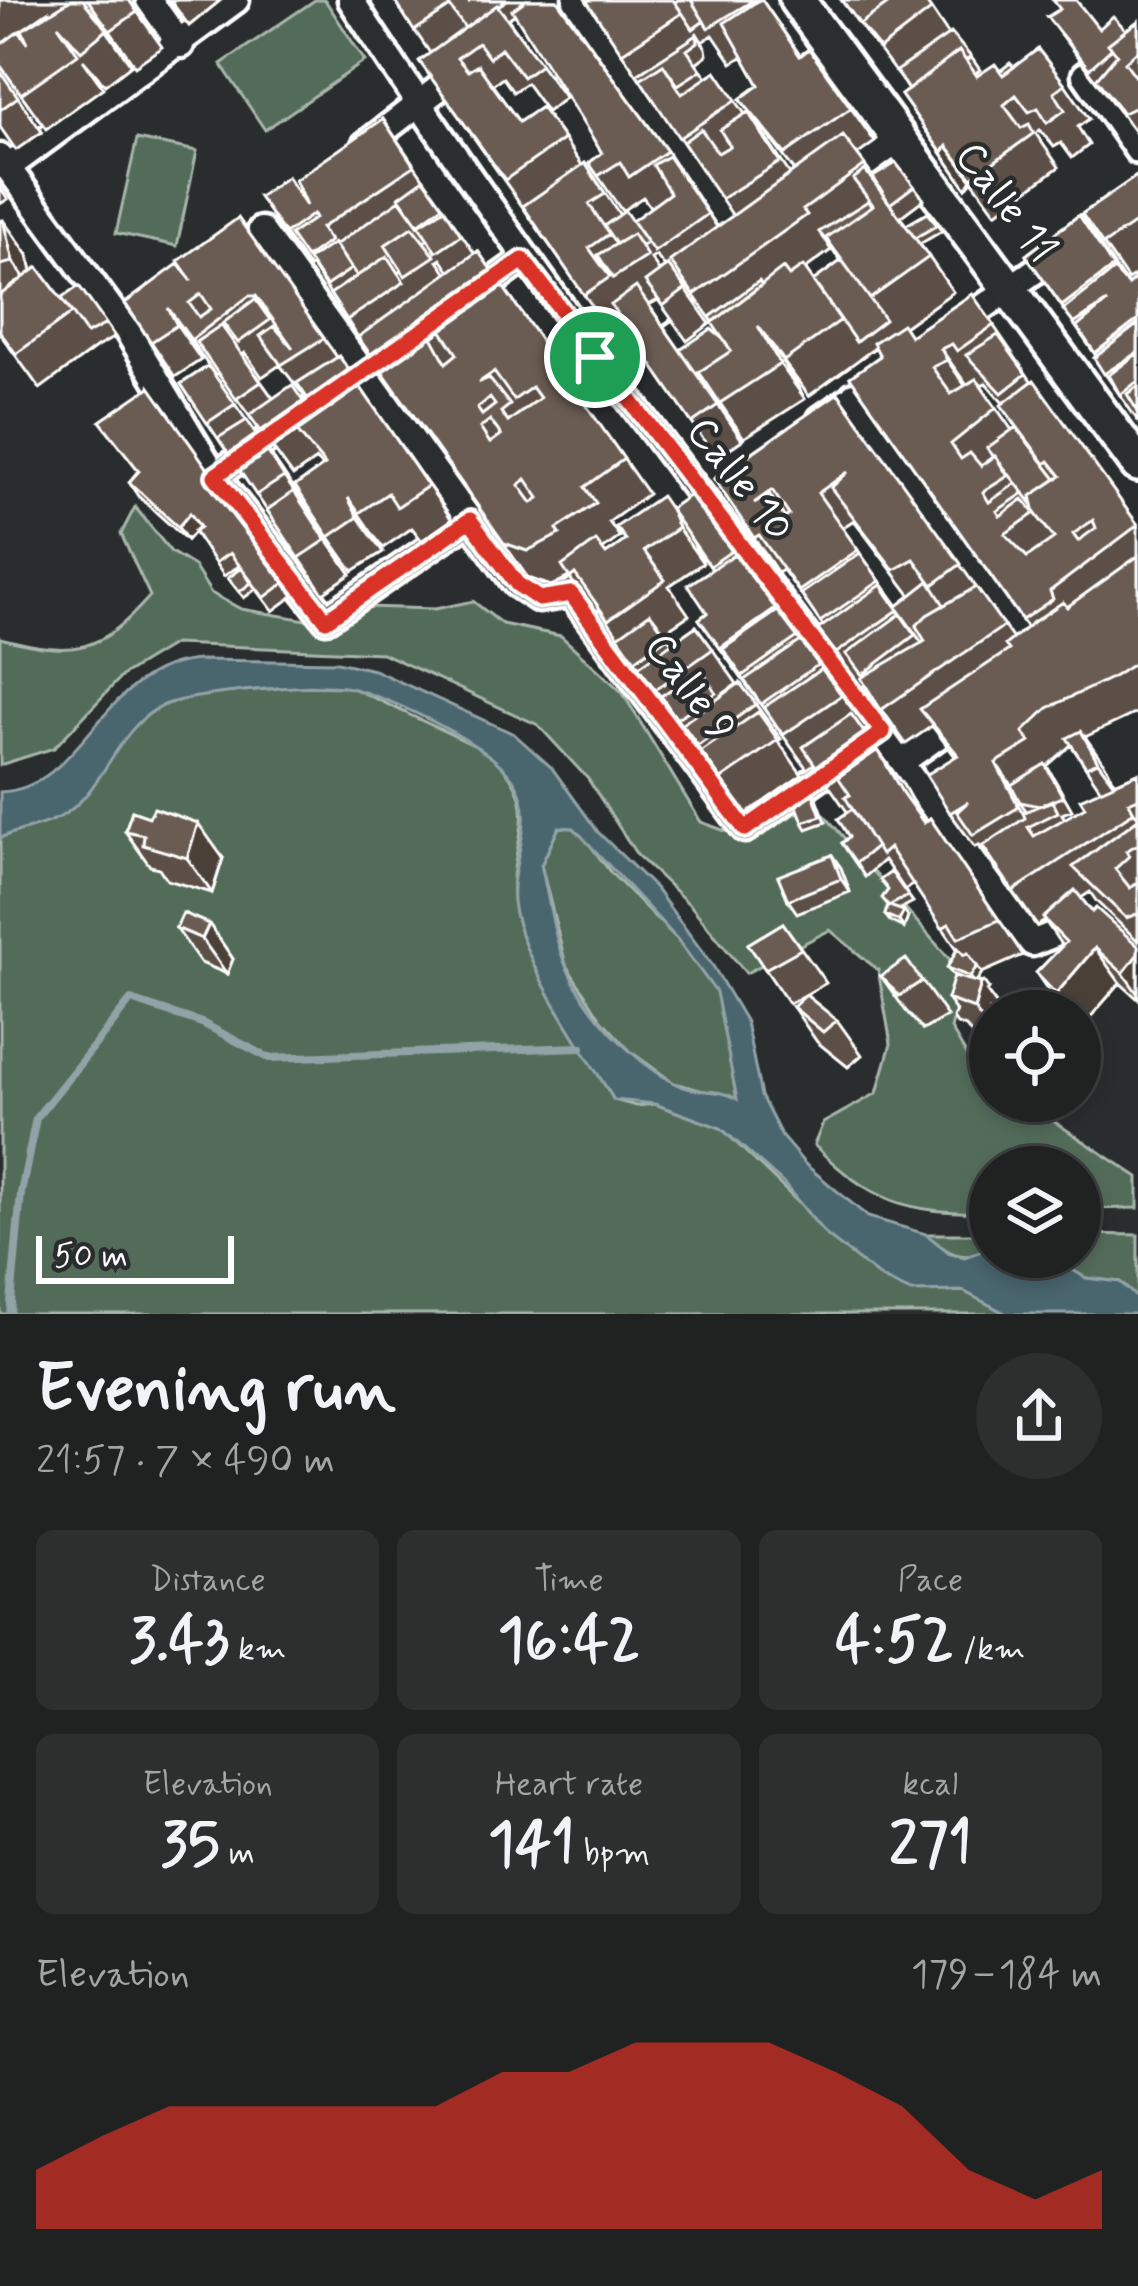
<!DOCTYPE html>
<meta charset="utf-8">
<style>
:root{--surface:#202222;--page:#2d2f2f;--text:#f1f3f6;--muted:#a2a4a5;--line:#3d3f40;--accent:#d93025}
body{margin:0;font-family:Mynerve,sans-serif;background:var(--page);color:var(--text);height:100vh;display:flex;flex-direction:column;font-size:45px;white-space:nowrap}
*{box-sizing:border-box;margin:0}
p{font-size:39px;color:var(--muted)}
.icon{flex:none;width:66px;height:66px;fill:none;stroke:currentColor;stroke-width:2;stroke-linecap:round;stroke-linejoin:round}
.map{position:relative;height:1314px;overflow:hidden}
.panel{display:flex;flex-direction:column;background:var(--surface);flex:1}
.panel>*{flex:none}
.controls{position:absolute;left:969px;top:990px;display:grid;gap:24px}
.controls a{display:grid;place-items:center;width:132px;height:132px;border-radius:50%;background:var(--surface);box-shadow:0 6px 18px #0003,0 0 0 3px var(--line);font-size:60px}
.scale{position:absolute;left:36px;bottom:30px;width:198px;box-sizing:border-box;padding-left:12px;border:6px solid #fff;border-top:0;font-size:33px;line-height:42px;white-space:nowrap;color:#fff;-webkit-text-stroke:9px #2a2d2e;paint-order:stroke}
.pin{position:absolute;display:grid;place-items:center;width:102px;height:102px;color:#fff;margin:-51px;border:6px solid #fff;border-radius:50%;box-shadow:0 3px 12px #0007}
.round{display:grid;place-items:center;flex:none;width:126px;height:126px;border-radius:63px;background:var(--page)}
.overview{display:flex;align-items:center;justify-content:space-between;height:204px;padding:0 36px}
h1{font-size:66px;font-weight:700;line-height:90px}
.stats{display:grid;grid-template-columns:repeat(3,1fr);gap:18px;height:204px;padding:12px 36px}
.stats div{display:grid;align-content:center;border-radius:18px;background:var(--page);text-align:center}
.stats b{font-size:60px;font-weight:700}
.stats small{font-size:33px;font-weight:400}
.stats p{font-size:33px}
.chart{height:336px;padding:24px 36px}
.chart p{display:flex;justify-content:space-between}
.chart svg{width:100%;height:216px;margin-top:12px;fill:var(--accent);opacity:.7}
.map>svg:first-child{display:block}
.green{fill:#526c5a;stroke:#a8b6ac;stroke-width:3}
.water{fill:#4a656e;stroke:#92a3a8;stroke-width:3;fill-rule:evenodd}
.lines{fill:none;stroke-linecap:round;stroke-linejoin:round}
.stream{stroke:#92a3a8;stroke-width:8}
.street-casing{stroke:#fff;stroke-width:33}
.secondary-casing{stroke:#fff;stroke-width:42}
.street{stroke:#2a2d2e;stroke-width:24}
.secondary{stroke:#2a2d2e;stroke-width:33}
.wall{fill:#5c4f47;stroke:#fff;stroke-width:3;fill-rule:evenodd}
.shaded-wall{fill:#4b4039;stroke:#fff;stroke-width:3}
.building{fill:#6b5c52;stroke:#fff;stroke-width:3;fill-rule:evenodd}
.route-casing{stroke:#fff;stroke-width:24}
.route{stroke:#d93025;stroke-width:15}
.labels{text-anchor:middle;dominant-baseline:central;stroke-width:9;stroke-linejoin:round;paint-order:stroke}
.street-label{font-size:42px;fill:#fff;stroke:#2a2d2e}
</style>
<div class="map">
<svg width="1138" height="1314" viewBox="0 0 1138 1314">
<rect width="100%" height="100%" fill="#2a2d2e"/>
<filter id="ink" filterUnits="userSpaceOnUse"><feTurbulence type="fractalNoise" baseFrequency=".00833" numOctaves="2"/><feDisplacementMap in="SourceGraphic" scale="24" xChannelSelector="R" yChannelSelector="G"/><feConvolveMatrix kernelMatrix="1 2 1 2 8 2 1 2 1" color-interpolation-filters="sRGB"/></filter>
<g filter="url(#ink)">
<path class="green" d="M315 0H325L365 61 265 130 221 64Z
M137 139 197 151 177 246 116 233Z
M135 507 171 552 194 566 211 593 241 609 330 624 366 607 435 609 473 601 502 624 561 636 622 692 701 822 750 840 814 803 964 976 951 1029 977 1073 990 1081V1101H1023L1138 1177V1208L1080 1209V1167H990V1212C908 1214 871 1202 814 1145L823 1123 877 1093 891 1044 878 970 830 930 746 973 691 906 637 855 588 779 538 725 382 653 174 644 123 675 54 748 0 765V638C74 657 99 654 150 596L121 534Z
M295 686 351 687 486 751C556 810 501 843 515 912 527 970 583 1048 614 1100L636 1106 655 1104 721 1128 798 1202 948 1292 963 1291 1007 1314H0V838C19 829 43 826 60 816 104 790 116 722 167 704 205 690 255 692 295 686Z
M559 827 574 828 585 838 611 873 677 939 717 992 737 1100 674 1083 631 1052 601 1019 566 965 541 865Z
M926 1234H990V1248C963 1264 947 1253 926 1234Z
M1080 1234 1138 1235V1299L1120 1282 1086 1278 1051 1257H1080Z"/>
<path class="water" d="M200 660 337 662 374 670 514 734 552 768 598 832 656 889 713 966 746 1022 761 1096 782 1137 806 1165 868 1217 926 1234 951 1254 965 1257 990 1248V1257H1051L1086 1278 1120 1282 1138 1299V1314H1007L963 1291 911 1292 881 1278 825 1234 784 1184 721 1128 655 1104 614 1100C582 1047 525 968 514 908 506 865 539 825 516 784 495 746 397 702 354 689 327 680 190 694 164 705 115 727 105 792 60 817 42 827 19 829 0 838V792C84 789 101 665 200 660ZM559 827 574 828 677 939 716 992 737 1099C718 1087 696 1095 674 1083 631 1059 586 1012 566 966 553 935 549 898 541 865Z"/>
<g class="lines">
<path class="stream" d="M10 1314 21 1193 36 1118 131 1000 202 1023 269 1058 581 1047"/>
<g class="street-casing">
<path id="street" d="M149 0 181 45
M351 0C561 327 807 627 1032 943L1080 924
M576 0 746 244
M1085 75 1138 151
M365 145 465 68
M0 157 128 332 215 476 326 619 470 520
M7 168 236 0
M841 182 900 139
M261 230 516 584 539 599 571 594 601 573
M471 297 523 260
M955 327 1063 251
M595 357 715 271
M854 395 1041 657
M821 419 886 374
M215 476 340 390
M571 594 745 829 847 757
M903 761 965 717"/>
</g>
<g class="secondary-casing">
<path id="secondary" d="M797 0 1138 464"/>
</g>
<use href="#street" class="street"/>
<use href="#secondary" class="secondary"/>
</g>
<path class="wall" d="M0 0H129L162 47 135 66 100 17 98 18 131 65 105 85 83 60 103 88 46 129 0 65ZM49 11 50 13 28 43 19 32Z
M170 0H221L189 26Z
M394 0 469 2 472 0H557L667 151 717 227 733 216 586 0 675 2 678 0H762L800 55 809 49 875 142 857 155 873 177 914 186 924 199 900 217 906 225H937L942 231 920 244 953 292 904 327 910 336 972 294 1032 382 1138 525V712L1085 737 1115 783 1138 773V817L1134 812 1138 817V941L1097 902 1090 892 1081 898 1092 912 1138 946V999L1120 983 1080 1029V1011H1063L1060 1008 1036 973 1062 946 1045 921 1037 926 998 869 997 870 979 845 975 847 950 813 955 756 932 726 906 744 865 685 859 689 817 630 823 626 783 570 778 573 714 479 838 393 1013 639 1027 628 850 377 880 356 876 347 809 396 782 360 805 399 744 438 717 399 715 400 742 440 716 458 622 321 609 330 444 95 430 53ZM515 14 602 153 589 163 613 198 622 211 643 197 651 208 632 221 620 215 585 163 582 165 541 107 519 122 492 85 503 78 513 92 526 83 547 112 565 98 508 19ZM696 32 702 42 713 35 732 63 743 56 759 85 740 99 795 171 790 174 748 112 745 114 716 71 707 77 696 63 707 55 706 48ZM828 245 841 261 813 281 805 269 831 250ZM656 256 665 267 659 271 651 259ZM685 283 712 321 723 339 680 350 649 305 658 300 687 341 710 324 682 284ZM976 379 982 386 986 383 1003 403 1016 427 1012 430 976 379 966 385ZM854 520 911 596 898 606 842 528ZM1071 745 1101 790 1085 807 1065 819 1062 814 1072 810 1047 766Z
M841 0H925L948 34 971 57 980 70 975 74 977 76 1014 67 1065 84 1089 119 1078 127 1089 145 1072 158 1061 143 1054 147 1040 130 1036 134 1059 167 996 213 972 180 966 188 901 95 908 90 902 81Z
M1047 17 1099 29 1126 30 1138 21V136Z
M0 71 42 132 16 150 0 127Z
M383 119 475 254 478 251 648 494 609 522 620 537 602 550 606 554 693 493 735 554 738 552 779 610 786 605 849 695 870 728 864 731 903 785 924 823 930 818 1023 955 982 973 977 980 989 989 987 992 1001 1011H990V1040L971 1034 966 1027 957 1024 953 1018 956 1011 947 999 960 977 952 974 947 968 957 949 913 884 905 890 884 860 865 877 842 843 849 837 848 813 814 764 807 769 699 619 707 613 712 569 694 544 703 563 669 586 689 615 664 632 672 643 696 626 737 684 720 696 740 683 781 739 778 741 802 775 745 815 663 701 600 609 595 612 569 577 551 586 528 578 358 337 312 267 309 268 259 197 306 206ZM441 259 450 272 447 274 438 261Z
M1138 175V273L1128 280 1082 214Z
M0 187 8 199 0 204Z
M1079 215 1123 279 1128 285 1138 276V421L1094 358 1096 356 1026 255Z
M238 218 337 357 339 356 452 520 422 541 412 528 383 548 372 533 383 552 353 571 329 537 323 467 316 460 293 476 218 373 215 375 192 342 201 360 175 377 125 303 192 281ZM245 353 262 377 280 365 316 411 311 413 273 398 242 355Z
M0 221 28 255 32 271 62 298 79 286 115 337 97 347 40 389 0 334Z
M208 366 271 455 351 574 323 593 181 384Z
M150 387 296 594 273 611 243 571 256 589 244 598 228 578 241 568 239 566 224 576 194 532 187 540 138 496 129 482 138 471Z
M812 791 817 798 826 822 807 829 803 822Z
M132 811 223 858 212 893 167 880 159 868 150 866 125 831Z
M832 855 841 868 850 892 797 913 788 900Z
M891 872 913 902 900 909 908 917 904 928 890 921 885 915 888 906Z
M783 923 826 983 789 1004 748 944Z
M209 924 233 959 227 974 201 963 176 928Z
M881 976 922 981 947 1016 923 1030 906 1011Z
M793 1007 837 1020 862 1055 848 1067 817 1042Z"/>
<path class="shaded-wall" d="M947 146 972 180 966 188 942 153Z
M3 220 28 255 38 296 13 262Z
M168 308 192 342 201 360 177 325Z
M758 326 782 360 805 399 780 364Z
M941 349 966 384 971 394 947 360Z
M247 420 271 455 351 574 284 477Z
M348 498 372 533 383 552 358 517Z
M670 509 694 544 703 563 678 528Z
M190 513 199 527 187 540 178 527Z
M851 714 903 785 927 829 903 794 885 762Z
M1081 731 1106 766 1123 796 1098 762Z
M996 763 1020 798V802L1030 816 1032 825 1019 807Z
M198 823 223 858 212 893 187 858Z
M832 855 841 868 850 892 841 879Z
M904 911 908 917 904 928 899 921Z
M209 924 233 959 227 974 202 939Z
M1095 948 1120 983 1080 1029V1011H1068L1056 994Z
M1138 954V994L1123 973Z
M977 966 982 973 975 983 970 977Z
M984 982 989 989 987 992 1001 1011H990V1031L974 1009 981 983Z"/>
<path class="building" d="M71 0H83L107 30 81 51 58 25 78 54 21 94 0 65V45L19 31 28 43 22 30Z
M88 0H129L137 12 110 31Z
M398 0H445L450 7 414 31 396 2Z
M445 0H468L469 2 472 0H507L498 6 497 5 465 28Z
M526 0H557L667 151 629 177 620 162 598 176 589 163 602 153 512 10Z
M586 0H673L682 13 622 53Z
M678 0H691L704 21 693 29 675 2Z
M691 0H754L708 28Z
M759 0H762L800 56 809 49 851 108 785 154 740 99 759 85 724 23Z
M842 0H893L860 24 875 45Z
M893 0H924L931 10 880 49 860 24Z
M1053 0H1076L1099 29 1113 16 1126 30 1108 44 1112 48 1089 69 1047 17 1060 9Z
M497 5 541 64 523 77 501 48 489 58 478 43 457 58 468 71 478 65 519 122 541 107 564 139 505 180 419 61Z
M1138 21V50L1125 62 1138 80V106L1123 113 1096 79 1117 54 1108 44Z
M951 33 971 57 966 61 959 51 908 90 896 71Z
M697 35 698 42 687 50 701 70 678 85 663 64 640 79 637 74Z
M1038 49 1065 84 1054 92 1065 110 1047 123 1038 108 1029 112 1016 95 1004 105 1021 128 1029 124 1034 133 972 178 947 146 942 153 901 95 959 51 977 76 995 64 1003 75Z
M1010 63 1014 67 1003 75 1000 71Z
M663 64 682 94 716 71 736 100 679 138 640 79Z
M0 71 18 97 0 110Z
M748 112 780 162 721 199 683 142 701 129 718 153 730 146 720 130Z
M383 119 414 166 321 228 330 241 306 258 290 235 315 218 313 214 285 234 259 197 287 177 306 206 295 180Z
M843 136 865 165 803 210 807 215 694 295 670 261Z
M668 156 708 214 654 252 632 221 670 193 653 165Z
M585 163 605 194 589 204 609 234 589 248 610 277 584 295 523 206Z
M896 163 914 186 890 204 873 177Z
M865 170 929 257 870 299 826 238 873 205 853 179Z
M1138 175V221L1103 245 1082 214Z
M424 179 443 206 418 224 399 197Z
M400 200 428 239 424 242 412 227 385 245 402 271 398 273 387 256 357 276 335 245Z
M868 201 872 206 826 238 841 260 819 232Z
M445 209 461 235 436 252 419 225Z
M625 211 647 243 641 246 633 234 616 244 604 226Z
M927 213 937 225 915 238 906 225Z
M1079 215 1113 267 1062 306 1026 255Z
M238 218 324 338 281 365 260 336 274 326 293 348 256 296H249L191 340 168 308 177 325 151 342 125 303 178 264 192 281 178 261ZM201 294 211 309 199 317 189 303Z
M3 220 13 262 0 265V221Z
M412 227 435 256 405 276 385 245Z
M633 234 647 256 613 278 598 255Z
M334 243 351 269 326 286 308 260Z
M478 251 624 459 585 487 596 503 557 529 560 534 527 551 504 543 358 337ZM441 330 457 354 446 363 432 337ZM494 372 514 400 532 387 540 398 508 422 501 412 510 405 489 378 478 383ZM490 398 495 405 482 415 477 408ZM490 420 501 435 490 443 480 428ZM526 479 539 498 532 503 519 485Z
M387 256 404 282 347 320 330 294Z
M842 260 885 320 856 342 813 281Z
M668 265 686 289 663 306 645 282Z
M803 266 841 320 784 361 758 326 780 364 720 403 699 372 731 351 712 323 783 268 789 276Z
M38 267 72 313 16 354 0 332V295Z
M1114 270 1128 285 1138 276V320L1095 353 1077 327 1107 302 1074 324 1063 310Z
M759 281 762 285 713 322 710 317Z
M79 286 106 324 87 334 62 298Z
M636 287 718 405 692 423 611 305Z
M972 294 994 325 957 351 952 344 941 349 947 360 932 367 951 394 976 379 996 408 951 444 961 459 970 453 981 466 995 456 1008 476 983 492 989 502 1016 483 1024 493 997 511 1000 516 1023 499 1035 513 1005 534 1027 557 1054 538 1035 513 1031 496 1061 476 1049 461 1045 464 1001 405 1034 380 1138 525 1050 591 1053 599 1022 620 850 377 880 356 873 343 902 324 910 336ZM1093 520 1096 528 1078 541 1073 534Z
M255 299 270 320 238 343 223 323Z
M1138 324V352L1104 374 1094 358Z
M221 325 261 382 236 399 196 342Z
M711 329 723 339 731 351 699 372 708 385 706 387 680 350Z
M998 335 1026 374 1002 393 966 355Z
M1138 353V381L1120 395 1109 375Z
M339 356 428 486 397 507 388 493 359 513 348 498 358 517 329 537 295 486 325 465 292 425 268 441 249 415 292 385 311 413 316 411 297 383Z
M208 366 235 404 207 423 181 384Z
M1138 386V412L1127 394Z
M150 387 287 581 264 598 230 553 215 563 194 531 200 527 190 513 178 527 129 482 139 471 100 421Z
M838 393 961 564 933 585 914 559 894 570 831 488 848 472 818 493 858 550 799 591 759 535 754 538 714 479ZM772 490 789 515 785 518 770 495 754 503Z
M247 420 284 477 256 495 218 438Z
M1016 427 1056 479 1031 496 1032 504 995 456 994 457 987 448Z
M294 491 326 540 299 558 267 510Z
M693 493 733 550 710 566 670 509 678 528 644 551 665 580 608 620 575 574 570 578 562 566 596 541 606 554 626 540 616 527 661 496 670 509Z
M738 552 777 608 720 648 699 619 707 613 688 585Z
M860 553 880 581 820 622 801 594Z
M1138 556V661L1115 676 1048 708 1023 732 1030 742 996 763 1019 807 973 835 957 812 968 802 950 813 926 775 958 755 920 709 1009 650 1005 645 1032 623 1063 602 1067 607Z
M242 568 251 583 239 592 228 578Z
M929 581 944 605 927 615 916 626 925 641 922 643 896 607Z
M881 585 898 610 835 654 817 630Z
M976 587 1004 626 881 710 861 678 925 641 916 626 927 615Z
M786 605 805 632 742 676 723 649Z
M650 613 668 637 635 660 618 636Z
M900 614 915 635 862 675 846 654Z
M696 626 713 649 655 690 638 667Z
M808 636 825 660 761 704 744 680Z
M827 665 845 693 783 735 764 707Z
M701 669 716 693 676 719 661 696Z
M740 683 756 704 698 746 682 724Z
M758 712 778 740 720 780 700 752Z
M851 714 875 748 826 781 803 747Z
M1081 731 1098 762 1086 767 1067 738Z
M878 750 903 794 924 823 930 818 999 920 958 938 949 924 942 928 889 848 881 855 845 797 850 795 838 777Z
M1045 764 1063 797 1039 806 1020 802 1011 785Z
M1138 773V798L1129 802 1134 812 1013 891 983 846 1025 818 1023 813 1052 800 1058 812 1028 827 1034 836 1085 807 1080 799Z
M812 791 821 816 803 822 794 798Z
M154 808 198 823 187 858 143 845 144 835 125 831 132 811 149 817Z
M852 809 876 847 856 863 842 843 849 837 838 819Z
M1138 819V844L1126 851 1129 856 1115 869 1130 888 1138 883V915L1137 914 1126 918 1073 867Z
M832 855 841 879 788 900 778 876Z
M891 872 908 896 889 906 904 911 899 921 885 915 888 905 882 898 888 890 880 880Z
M1075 890 1092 912 1096 908 1138 946V954L1123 973 1095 948 1056 994 1036 973 1066 942 1043 918Z
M183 913 209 924 202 939 176 928Z
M783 923 801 949 765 969 748 944Z
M958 948 964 955 968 953 977 966 970 977 947 968Z
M906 959 922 981 899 996 881 976Z
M954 976 981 983 974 1009 947 999Z
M806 995 837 1020 823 1032 793 1007Z"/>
</g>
<g class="lines" filter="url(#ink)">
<g class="route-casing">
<path id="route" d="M523 260 883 732 745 829 571 594 539 599 517 584 470 520 326 620 215 476Z"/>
</g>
<use href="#route" class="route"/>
</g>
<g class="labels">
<g class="street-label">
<text transform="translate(1005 203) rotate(53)">Calle 11</text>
<text transform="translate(739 480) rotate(52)">Calle 10</text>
<text transform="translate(689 688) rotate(54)">Calle 9</text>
</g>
</g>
</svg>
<div class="controls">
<a><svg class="icon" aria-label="locate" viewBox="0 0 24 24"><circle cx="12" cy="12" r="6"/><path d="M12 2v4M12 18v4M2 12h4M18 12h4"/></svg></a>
<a><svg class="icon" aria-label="layers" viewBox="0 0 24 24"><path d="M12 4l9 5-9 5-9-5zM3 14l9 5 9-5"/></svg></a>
</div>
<div class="scale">50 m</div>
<div class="pin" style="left:595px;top:357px;background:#1e9e55"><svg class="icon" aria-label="arrive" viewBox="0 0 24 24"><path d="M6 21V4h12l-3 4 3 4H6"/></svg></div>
</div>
<section class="panel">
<div class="overview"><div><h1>Evening run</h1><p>21:57 · 7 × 490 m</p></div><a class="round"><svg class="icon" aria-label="share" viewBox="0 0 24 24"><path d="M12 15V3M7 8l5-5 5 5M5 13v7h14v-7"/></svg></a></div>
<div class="stats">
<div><p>Distance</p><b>3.43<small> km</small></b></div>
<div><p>Time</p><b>16:42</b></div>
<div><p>Pace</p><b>4:52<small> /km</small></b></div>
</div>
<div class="stats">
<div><p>Elevation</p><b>35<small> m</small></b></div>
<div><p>Heart rate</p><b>141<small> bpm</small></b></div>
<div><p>kcal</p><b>271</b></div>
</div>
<div class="chart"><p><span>Elevation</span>179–184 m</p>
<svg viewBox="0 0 160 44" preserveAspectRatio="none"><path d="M0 44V32L10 25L20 19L30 19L40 19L50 19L60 19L70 12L80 12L90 6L100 6L110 6L120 12L130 19L140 32L150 38L160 32V44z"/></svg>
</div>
</section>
